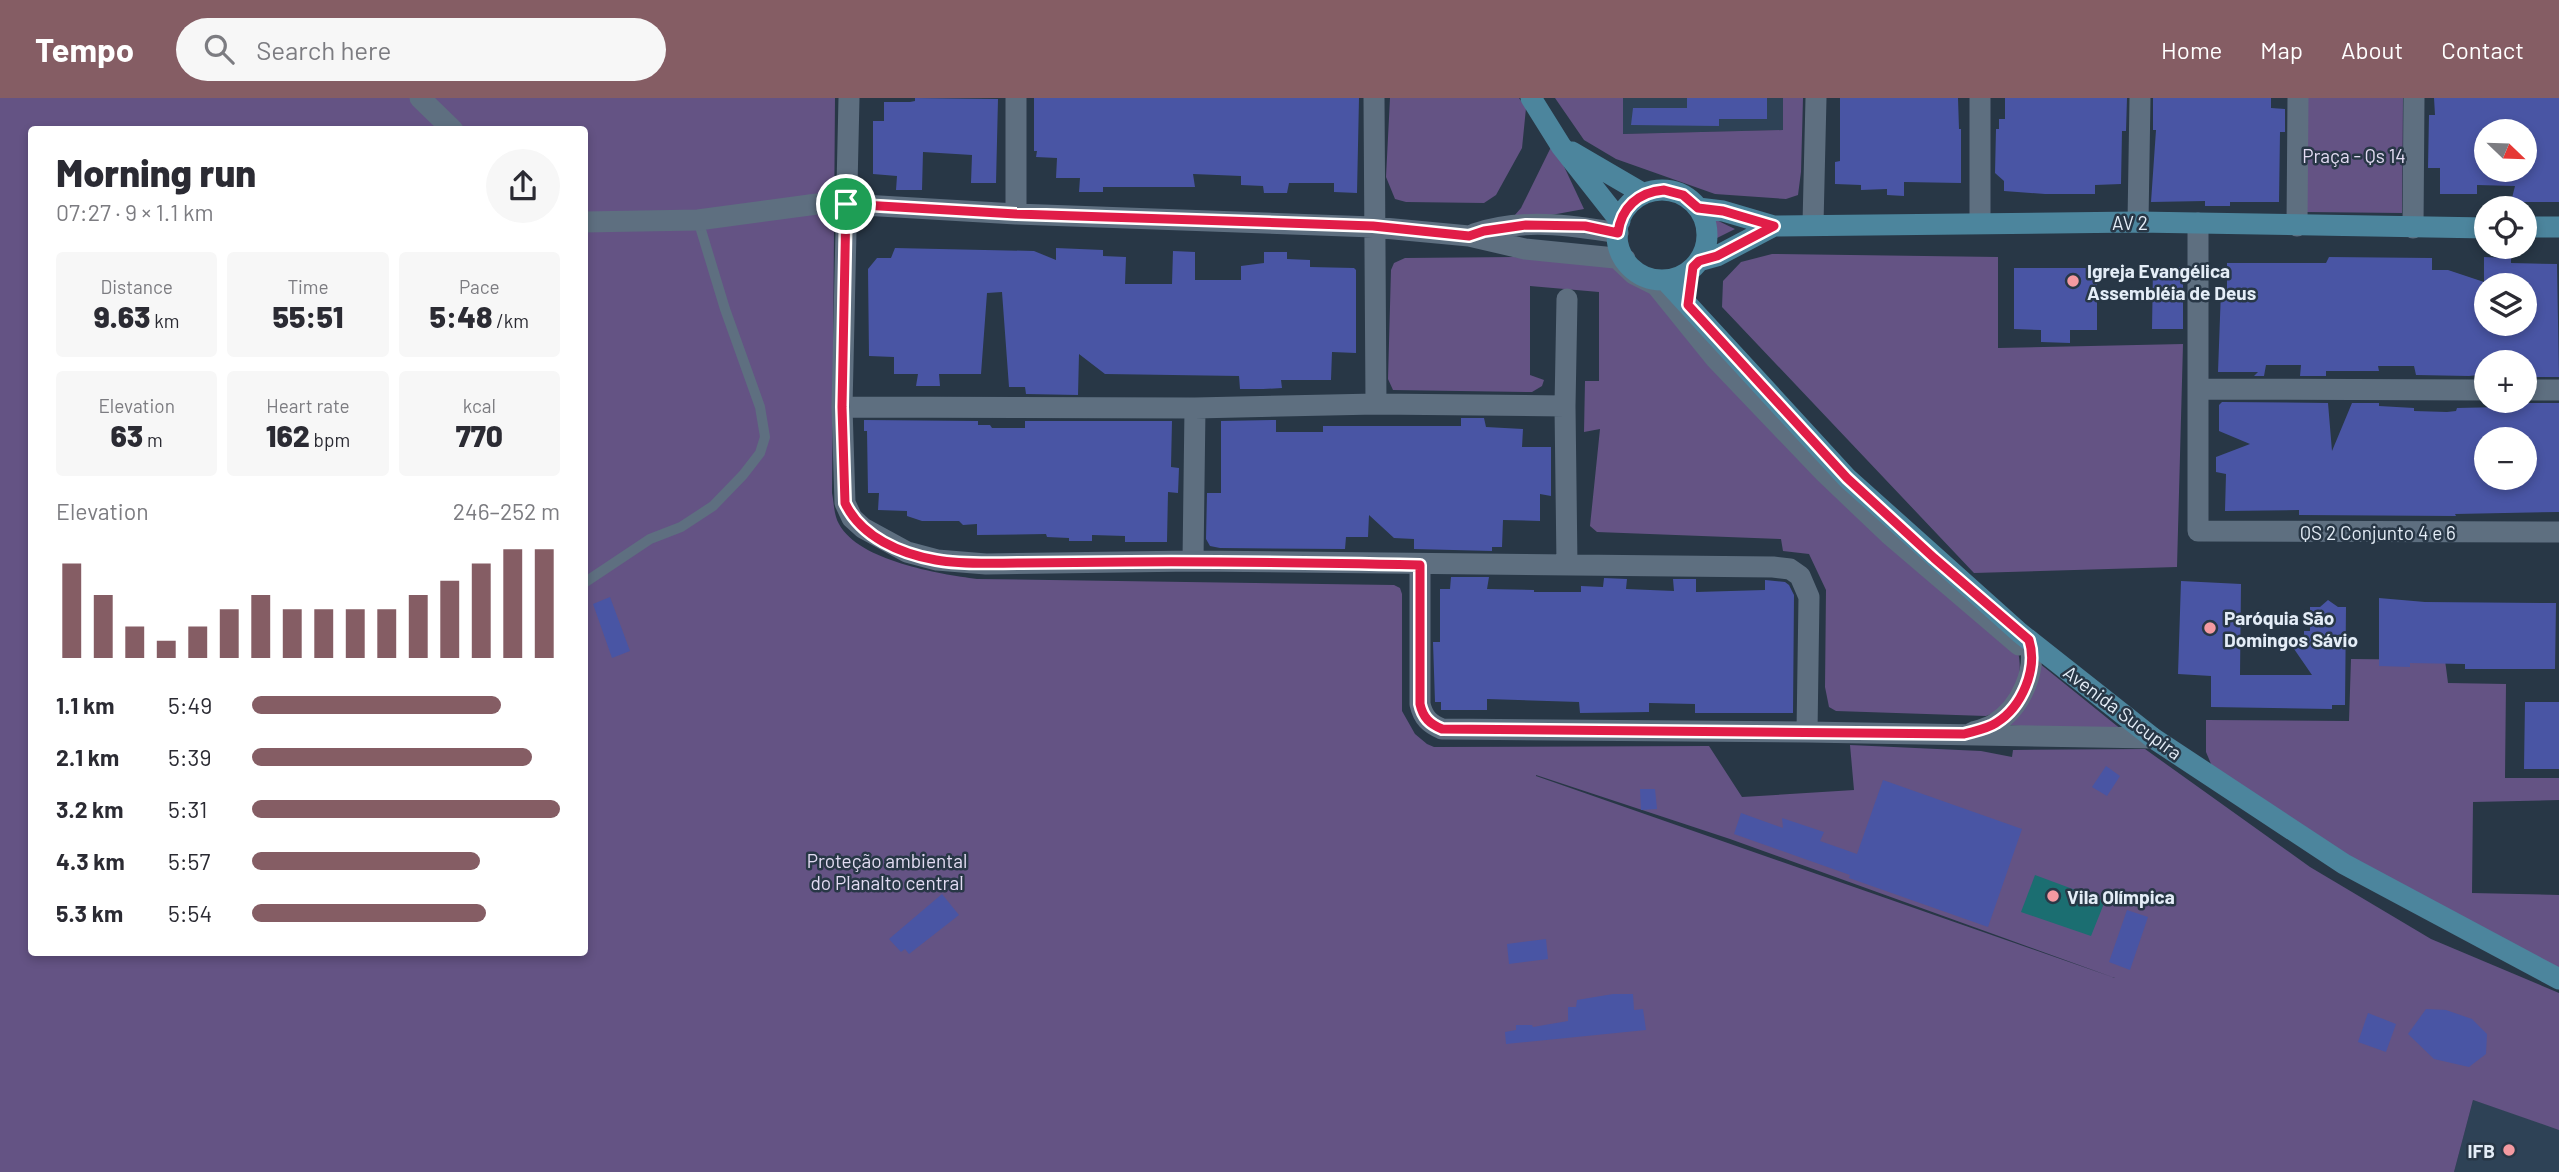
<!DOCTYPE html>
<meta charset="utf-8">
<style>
:root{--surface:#fff;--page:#f7f7f7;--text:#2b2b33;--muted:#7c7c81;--accent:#855d64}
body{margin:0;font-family:Barlow,sans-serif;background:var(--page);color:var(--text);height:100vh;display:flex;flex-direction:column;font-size:26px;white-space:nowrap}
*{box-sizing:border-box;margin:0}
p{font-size:23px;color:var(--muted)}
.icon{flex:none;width:38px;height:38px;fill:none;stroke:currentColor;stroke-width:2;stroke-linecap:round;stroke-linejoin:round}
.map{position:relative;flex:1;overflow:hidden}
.side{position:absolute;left:28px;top:28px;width:560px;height:830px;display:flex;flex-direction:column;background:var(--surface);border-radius:7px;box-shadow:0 4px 10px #0003}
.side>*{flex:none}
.needle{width:46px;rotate:113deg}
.tools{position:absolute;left:2474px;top:21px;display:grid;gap:14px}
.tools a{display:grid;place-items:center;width:63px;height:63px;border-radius:50%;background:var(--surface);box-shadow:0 4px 10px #0003;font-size:35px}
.pin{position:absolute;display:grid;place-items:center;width:60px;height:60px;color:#fff;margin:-30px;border:4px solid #fff;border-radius:50%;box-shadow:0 2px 7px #0007}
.round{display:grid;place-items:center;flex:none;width:74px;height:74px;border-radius:37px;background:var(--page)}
.head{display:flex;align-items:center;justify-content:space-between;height:119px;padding:0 28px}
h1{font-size:38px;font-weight:800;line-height:52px}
.metrics{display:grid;grid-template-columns:repeat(3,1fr);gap:10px;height:119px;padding:7px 28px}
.metrics div{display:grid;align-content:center;border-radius:7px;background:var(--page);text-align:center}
.metrics b{font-size:30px;font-weight:800}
.metrics small{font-size:19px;font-weight:400}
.metrics p{font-size:19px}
.chart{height:196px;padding:14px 28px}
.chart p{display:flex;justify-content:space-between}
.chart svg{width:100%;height:126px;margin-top:7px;stroke:var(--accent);stroke-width:6}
ul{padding:0 28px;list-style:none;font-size:23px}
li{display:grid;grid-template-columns:112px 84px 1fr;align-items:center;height:52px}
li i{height:18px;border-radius:9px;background:var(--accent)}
header{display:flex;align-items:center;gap:42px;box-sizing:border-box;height:98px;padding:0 35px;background:var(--accent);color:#fff}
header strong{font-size:33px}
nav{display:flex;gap:38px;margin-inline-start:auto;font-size:24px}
.search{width:490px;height:63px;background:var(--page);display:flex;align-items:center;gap:18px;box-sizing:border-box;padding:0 24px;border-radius:38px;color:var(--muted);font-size:26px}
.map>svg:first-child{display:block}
.built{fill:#2e4256}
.green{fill:#645384;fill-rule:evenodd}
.water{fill:#1b6e71}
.building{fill:#4955a4;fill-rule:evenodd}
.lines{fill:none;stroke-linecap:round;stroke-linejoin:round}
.lane{stroke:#5e6f80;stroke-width:10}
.street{stroke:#5e6f80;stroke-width:21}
.secondary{stroke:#4c859d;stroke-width:21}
.route-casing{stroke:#fff;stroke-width:14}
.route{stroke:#e11d48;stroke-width:9}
.poi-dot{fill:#f49aa1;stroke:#283746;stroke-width:2.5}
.labels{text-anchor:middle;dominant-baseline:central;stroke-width:5;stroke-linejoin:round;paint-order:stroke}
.park-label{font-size:19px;fill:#e3dcf3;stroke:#283746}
.street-label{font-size:19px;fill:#e4edf7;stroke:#283746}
.poi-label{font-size:19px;font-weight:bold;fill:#e4edf7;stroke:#283746;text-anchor:start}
</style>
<header>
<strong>Tempo</strong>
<div class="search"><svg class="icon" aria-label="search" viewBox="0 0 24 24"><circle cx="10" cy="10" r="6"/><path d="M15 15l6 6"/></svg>Search here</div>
<nav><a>Home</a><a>Map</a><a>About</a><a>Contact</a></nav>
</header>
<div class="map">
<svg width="2559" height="1074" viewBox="0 0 2559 1074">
<rect width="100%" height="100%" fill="#283746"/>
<path class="built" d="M1623 0H1783V32L1622 36Z
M2473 1002 2559 1031V1074H2454Z"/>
<path class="green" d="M0 0H835L832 395C834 405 834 418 839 426 859 463 939 476 977 481L1394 487 1400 490 1402 496V613L1415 636 1427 646 1434 649 1709 648 1742 699 1854 692 1850 647 1981 653 2012 659 2013 652 2145 651 2310 769 2431 841 2559 895V1032L2473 1002 2454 1074H0ZM32 32H584V854H32ZM1536 677 1730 741 2115 880 1536 678Z
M1390 0H1519L1526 10 1522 50 1496 97 1484 105 1406 104 1395 101 1386 79Z
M1555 0H1623V36L1783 32V0H1803L1801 74 1798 97 1786 101 1715 96 1616 61 1584 42Z
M2307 0H2403L2402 115 2306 114Z
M1553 45 1584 111 1508 125 1521 110Z
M1708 118 1735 131 1717 140Z
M1772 156 1998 159V250L2183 246 2177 469 1974 475 1722 209 1723 183 1741 164Z
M1514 159 1619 167 1634 176 2018 553C2024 582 2015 607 1986 618L1836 613 1829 609 1825 589 1826 492 1809 456 1783 453 1781 441 1597 434 1590 428 1600 331 1584 334 1585 283H1599V194L1530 188V277L1544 282 1542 288 1532 294 1393 292 1388 281 1391 172 1394 165 1405 160Z
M2034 561 2127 636 2007 627Z
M2351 561 2445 562 2448 585 2506 586 2505 680H2559V702L2473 704 2472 795 2559 797V870L2353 764 2214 673 2206 654V622L2349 623Z"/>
<path class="water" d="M2035 777 2105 803 2091 838 2021 814Z"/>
<path class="building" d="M915 0 998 1 996 85H971L972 57 923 54 922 92H896L897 78 873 76V23H884V4H910L915 3Z
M1034 0H1359L1357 95 1334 94V85H1289L1287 95H1264L1263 88 1241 87V78L1193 76 1195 89H1103V94H1079L1080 80H1056L1057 60 1036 59 1037 53H1034Z
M1687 0H1767V21H1719V28L1631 27 1633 10H1687Z
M1840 0H1958L1959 31H1961V85L1904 84V98L1887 97V91L1861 92V87L1835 86V64L1840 63Z
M2005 0H2127L2126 33H2122L2121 86 2095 87V96H2045L2004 93V83L1995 75 1996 31H1999V21H2005Z
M2153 0H2271V10L2285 11V34H2280L2279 104H2230V108H2205V103L2151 104 2156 32H2153Z
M2434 0H2559V104H2511L2515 88 2477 87V96H2440V70H2428L2429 17H2435ZM2487 33H2525V72H2487Z
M895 150 1034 153 1056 162V150L1103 152V158L1126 159 1125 186H1172L1173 153 1195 154V182H1241V168L1264 165V154H1287V161L1310 162V169L1354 170 1356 172V255L1332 254 1331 282H1281L1282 290 1263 291H1240L1239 278 1105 276 1079 256 1078 297 1026 296 1025 289H1009L1002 194 987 195 981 276H939L940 288H916L918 276H894V259L869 258 868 171 877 160H891Z
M2329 159 2432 160V172H2448L2484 184V159L2511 160V165L2557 166 2559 279H2525V264H2487V276L2469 278 2416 277 2414 268H2378L2379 273H2326V278H2300L2301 267H2266L2264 278H2254L2258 274H2218L2221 192H2227V165H2326ZM2487 187H2525V226H2487Z
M2153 169H2183V231H2152Z
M2014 170H2097V232H2070V245L2041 244V232L2014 231Z
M2222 304 2328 305 2332 353 2352 305H2379V308L2414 310V313L2447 314 2456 313 2457 310 2502 309 2509 307H2525V305H2559V414L2455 416 2456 418 2299 417V412L2225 413 2226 376 2216 374V359L2250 346 2219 333V307ZM2487 341H2525V380H2487Z
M1461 320H1484L1486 329 1523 331 1522 349H1551V398L1540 396V423L1503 422 1502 449H1492V453L1414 451V441L1394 440 1369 417 1368 439H1346L1345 451 1220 450 1210 448 1206 441 1207 395H1221V323L1276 322V334H1323V328H1461Z
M864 322 978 323V327H990L992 330H1025V323H1172L1171 369 1179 370 1178 395 1168 394 1167 444H1125V438L1092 437V443H1069V440L1047 439 1046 436 977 437V426L963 427 959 423H922L907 418V413L878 412 879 395H868L867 333H864Z
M1451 479H1489L1487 491 1534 492V494H1581V488L1603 489 1604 480 1627 481 1626 491 1674 493 1673 481H1696V494L1765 492V482L1785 484 1789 487 1794 497 1793 615H1695V606L1649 605V614L1580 615 1579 604 1487 601V612H1441V604H1435L1433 544H1440V491H1450Z
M2181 483 2241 486 2240 577H2312L2292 548 2304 547V533H2310V509H2320L2328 502 2338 509H2346L2345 607H2332V611L2211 609V578L2178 576Z
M610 499 630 553 612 560 593 506Z
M2379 500 2425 504 2556 505 2555 571H2465V566L2410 565V569L2379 568Z
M2525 604H2559V671H2524Z
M2106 668 2120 678 2107 698 2092 689Z
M1883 682 2022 731 1988 829 1849 780 1850 777 1734 736 1741 715 1783 730 1782 720 1824 734 1820 743 1857 756Z
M1640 691H1655L1657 711 1641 712Z
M942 796 959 817 909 856 905 851 901 854 889 841Z
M2127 812 2148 819 2130 872 2109 864Z
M1546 841 1548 861 1509 866 1507 846Z
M1613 896H1633L1634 912 1643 911 1646 932 1506 946 1505 934 1516 932V927H1532L1533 929 1568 923V909H1576L1577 902Z
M2426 911 2446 912 2472 921 2487 936 2486 956 2469 969 2434 961 2408 936Z
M2368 915 2396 926 2386 954 2358 944Z"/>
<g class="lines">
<path class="lane" d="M584 485 650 441 681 429 713 408 743 377 760 355 765 339 760 309 725 211 698 122"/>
<path class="street" d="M420 0 453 32
M849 0 842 309 845 405 852 420 863 430 907 454 937 462 986 466 1193 463 1773 469 1790 471 1800 478 1809 499 1807 634
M1016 0V116
M1374 0 1376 306
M584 124 698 122 817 106H846L1016 116 1373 129 1469 138 1525 151 1625 161
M2138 124 2140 0
M1980 125V0
M2198 125V433L2559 434
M1813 126 1816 0
M2297 128 2298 0
M2413 130 2414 0
M1474 136C1520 120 1571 127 1618 135
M1616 159 1634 176 1656 187 1715 260 1825 375 1889 436 2019 547
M1567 201 1565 308 1567 467
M2198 291 2487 292
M2525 292H2559
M842 309 1195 310 1376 306 1565 308
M1193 463 1195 310
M1420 467V606C1423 620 1430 626 1442 631L1807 634 2153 640
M1973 634C1980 632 1988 630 1994 626 2021 610 2038 571 2029 542"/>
<path class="secondary" d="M1531 0 1561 48 1620 123
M1572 54 1644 96
M1617 137a45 45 0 1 1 90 0a45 45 0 1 1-90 0Z
M1698 110 1723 113 1774 128 2138 124 2487 130
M2525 129H2559
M1699 163 1717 158 1774 128
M1665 182 1847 380 2020 535 2153 640 2344 766 2559 881"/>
</g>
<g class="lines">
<g class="route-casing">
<path id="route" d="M1664 92 1683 97 1698 110 1723 113 1774 128 1717 158 1699 163 1693 169 1688 207 1847 380 1934 460 2029 542C2038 571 2022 609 1996 625 1987 631 1974 633 1964 636L1442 631C1430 626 1423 620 1420 606V467C1323 465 1225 463 1128 464 1092 464 1057 465 1021 465 994 465 964 467 936 462 901 456 861 439 845 405L842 309 846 106 1016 116 1373 128 1469 138 1484 133 1526 127 1585 128 1618 135C1621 110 1638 94 1664 92Z"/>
</g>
<use href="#route" class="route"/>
</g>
<g class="poi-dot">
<circle cx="2073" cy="183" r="7"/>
<circle cx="2210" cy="530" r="7"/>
<circle cx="2053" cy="798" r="7"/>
<circle cx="2509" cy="1052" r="7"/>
</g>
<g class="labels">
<g class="park-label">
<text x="2354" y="57">Praça - Qs 14</text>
<text x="887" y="762">Proteção ambiental<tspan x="887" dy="22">do Planalto central</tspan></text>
</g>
<g class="street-label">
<text x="2130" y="124">AV 2</text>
<text x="2378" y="434">QS 2 Conjunto 4 e 6</text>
<text transform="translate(2123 614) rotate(37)">Avenida Sucupira</text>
</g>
<g class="poi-label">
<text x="2087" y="172">Igreja Evangélica<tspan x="2087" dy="22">Assembléia de Deus</tspan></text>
<text x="2224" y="519">Paróquia São<tspan x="2224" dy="22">Domingos Sávio</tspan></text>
<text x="2067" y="798">Vila Olímpica</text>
<text x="2495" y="1052" text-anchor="end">IFB</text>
</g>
</g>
</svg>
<div class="tools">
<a><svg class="needle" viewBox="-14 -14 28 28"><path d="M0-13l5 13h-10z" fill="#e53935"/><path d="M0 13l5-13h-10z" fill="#7c7c81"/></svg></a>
<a><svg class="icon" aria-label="locate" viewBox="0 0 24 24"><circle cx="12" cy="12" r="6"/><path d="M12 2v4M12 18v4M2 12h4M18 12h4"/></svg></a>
<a><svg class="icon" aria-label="layers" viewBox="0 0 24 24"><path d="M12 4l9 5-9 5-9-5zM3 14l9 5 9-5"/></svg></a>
<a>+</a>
<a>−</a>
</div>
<div class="pin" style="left:846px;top:106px;background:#1e9e55"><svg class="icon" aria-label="arrive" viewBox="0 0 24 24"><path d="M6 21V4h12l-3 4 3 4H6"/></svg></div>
<section class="side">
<div class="head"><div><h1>Morning run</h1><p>07:27 · 9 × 1.1 km</p></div><a class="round"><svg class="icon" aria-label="share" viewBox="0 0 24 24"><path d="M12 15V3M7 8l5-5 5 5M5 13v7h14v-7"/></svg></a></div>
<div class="metrics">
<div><p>Distance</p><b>9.63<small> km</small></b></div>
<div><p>Time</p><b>55:51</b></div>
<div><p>Pace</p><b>5:48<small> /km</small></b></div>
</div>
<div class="metrics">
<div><p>Elevation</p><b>63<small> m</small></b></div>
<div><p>Heart rate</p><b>162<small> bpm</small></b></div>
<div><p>kcal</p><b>770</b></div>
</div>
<div class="chart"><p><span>Elevation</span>246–252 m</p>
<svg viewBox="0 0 160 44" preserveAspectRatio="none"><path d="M5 44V11M15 44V22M25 44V33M35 44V38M45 44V33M55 44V27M65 44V22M75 44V27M85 44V27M95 44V27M105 44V27M115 44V22M125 44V17M135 44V11M145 44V6M155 44V6"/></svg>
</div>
<ul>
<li><b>1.1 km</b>5:49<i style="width:81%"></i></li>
<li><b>2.1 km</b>5:39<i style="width:91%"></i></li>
<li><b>3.2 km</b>5:31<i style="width:100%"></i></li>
<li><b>4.3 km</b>5:57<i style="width:74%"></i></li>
<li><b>5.3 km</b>5:54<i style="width:76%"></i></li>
</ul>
</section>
</div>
